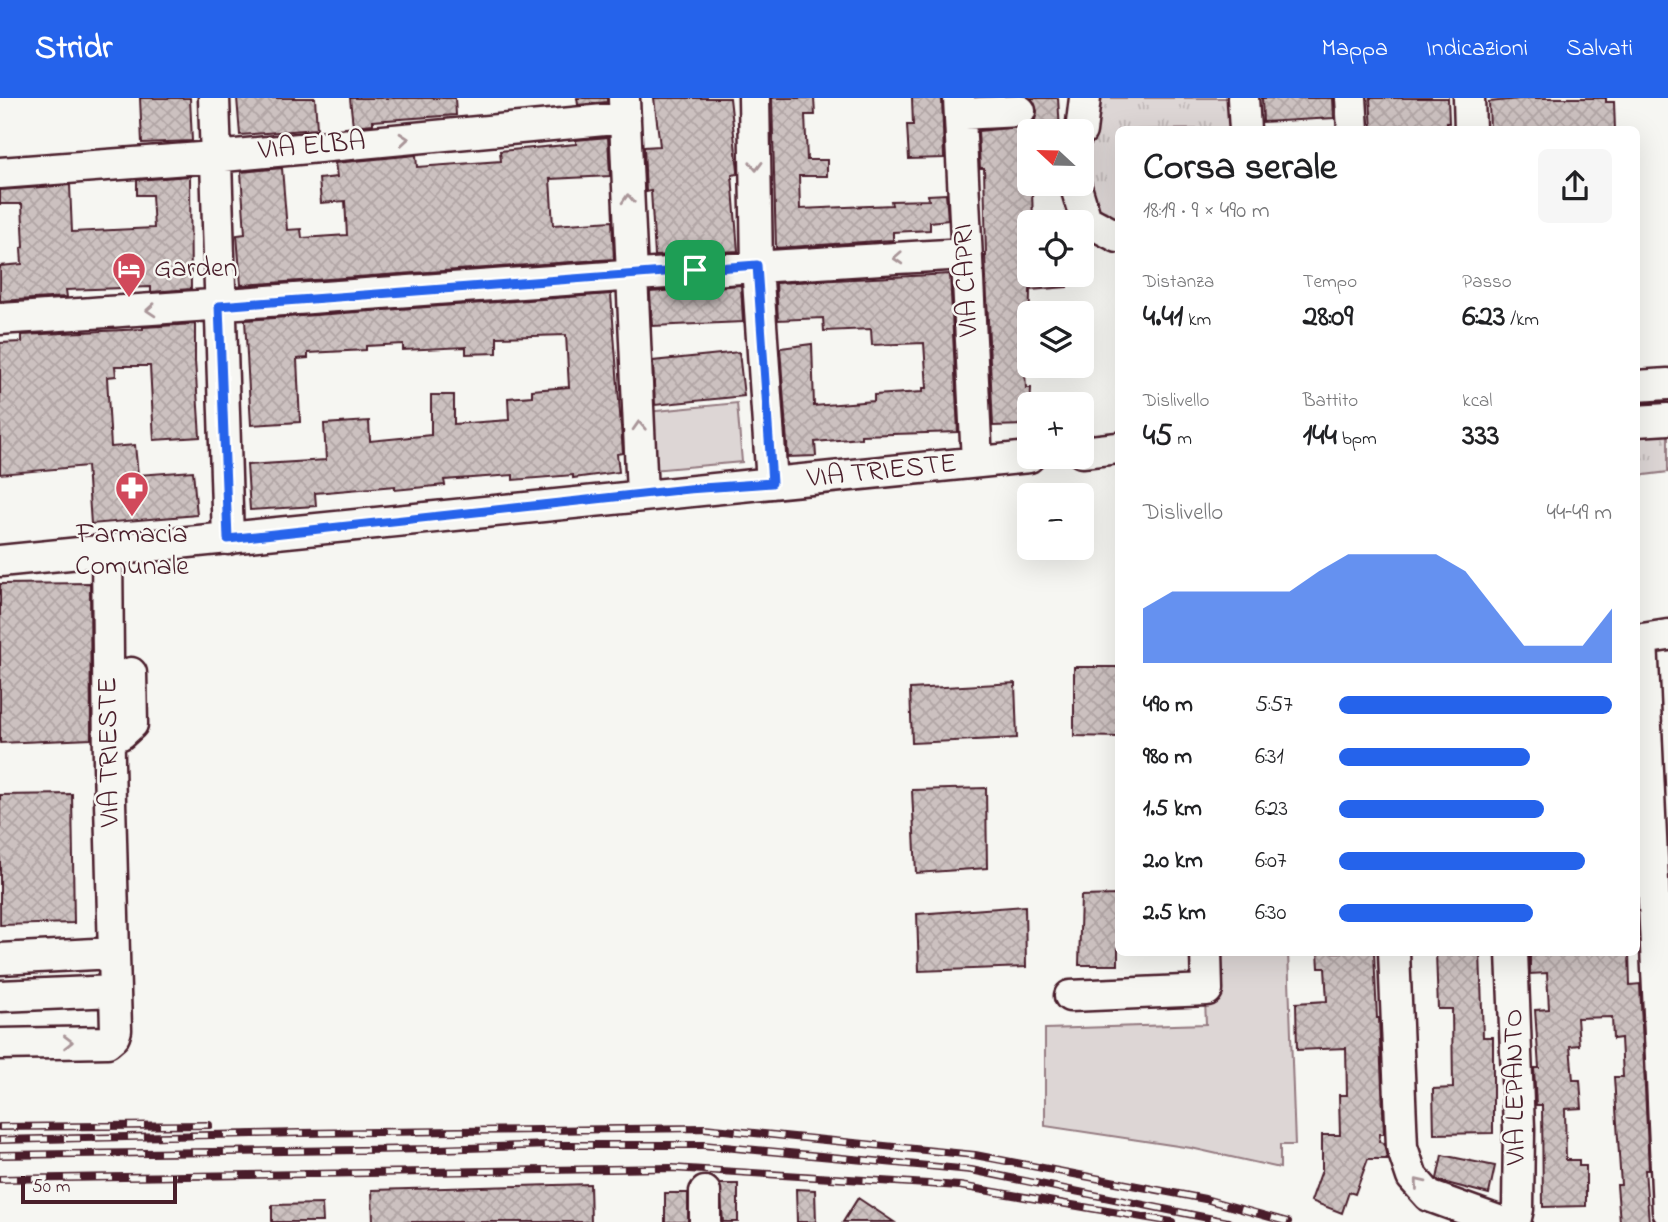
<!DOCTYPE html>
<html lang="it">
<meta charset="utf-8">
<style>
:root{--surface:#fff;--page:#f6f6f6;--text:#202124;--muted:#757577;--accent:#2563eb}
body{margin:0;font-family:"Indie Flower",sans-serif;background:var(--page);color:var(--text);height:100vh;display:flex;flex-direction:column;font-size:26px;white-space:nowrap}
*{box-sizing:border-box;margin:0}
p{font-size:23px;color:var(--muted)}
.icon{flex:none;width:38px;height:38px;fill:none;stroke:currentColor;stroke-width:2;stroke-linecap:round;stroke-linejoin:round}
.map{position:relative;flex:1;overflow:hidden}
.sheet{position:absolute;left:1115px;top:28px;width:525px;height:830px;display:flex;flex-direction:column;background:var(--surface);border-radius:10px;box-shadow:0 7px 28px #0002}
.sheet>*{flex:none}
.needle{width:46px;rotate:292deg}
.fabs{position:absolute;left:1017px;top:21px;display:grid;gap:14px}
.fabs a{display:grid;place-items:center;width:77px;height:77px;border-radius:10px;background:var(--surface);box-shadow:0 7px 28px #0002;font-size:35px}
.scale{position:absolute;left:21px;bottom:18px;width:156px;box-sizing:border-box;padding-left:7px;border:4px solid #4a1f2b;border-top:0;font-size:19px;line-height:24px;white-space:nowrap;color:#4a1f2b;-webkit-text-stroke:5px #f6f6f2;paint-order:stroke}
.pin{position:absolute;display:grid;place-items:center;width:60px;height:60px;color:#fff;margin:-30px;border-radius:14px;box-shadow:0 4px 10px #0006}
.round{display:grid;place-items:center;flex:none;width:74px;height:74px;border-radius:10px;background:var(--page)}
.summary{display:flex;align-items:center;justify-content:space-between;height:119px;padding:0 28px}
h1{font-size:38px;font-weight:800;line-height:52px}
.figures{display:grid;grid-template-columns:repeat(3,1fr);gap:10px;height:119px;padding:7px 28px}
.figures div{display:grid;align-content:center}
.figures b{font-size:30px;font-weight:800}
.figures small{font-size:19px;font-weight:400}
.figures p{font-size:19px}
.chart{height:196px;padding:14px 28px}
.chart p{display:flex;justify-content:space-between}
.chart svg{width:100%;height:126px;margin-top:7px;fill:var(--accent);opacity:.7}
ul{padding:0 28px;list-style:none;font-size:23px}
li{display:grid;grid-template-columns:112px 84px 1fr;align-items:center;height:52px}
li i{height:18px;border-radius:9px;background:var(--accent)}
header{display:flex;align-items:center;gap:42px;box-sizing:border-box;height:98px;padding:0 35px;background:var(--accent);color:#fff}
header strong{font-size:33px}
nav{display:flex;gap:38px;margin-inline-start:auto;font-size:24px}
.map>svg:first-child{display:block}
.grass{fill:url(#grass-tufts);stroke:#947a80;stroke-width:2}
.park{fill:#ddd6d5;stroke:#947a80;stroke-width:2}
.building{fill:url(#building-cross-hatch);stroke:#4a1f2b;stroke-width:2}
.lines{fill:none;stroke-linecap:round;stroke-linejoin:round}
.minor-casing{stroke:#4a1f2b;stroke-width:35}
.minor{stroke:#f6f6f2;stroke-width:30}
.rail-casing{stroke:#4a1f2b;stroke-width:8}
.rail{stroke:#f6f6f2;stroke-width:5;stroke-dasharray:16;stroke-linecap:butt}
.oneway{stroke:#a99598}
.route-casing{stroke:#fff;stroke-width:14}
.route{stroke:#2563eb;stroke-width:9}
.labels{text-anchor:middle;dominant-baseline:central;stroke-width:5;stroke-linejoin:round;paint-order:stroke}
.street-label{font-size:28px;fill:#4a1f2b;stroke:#f6f6f2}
.poi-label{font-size:28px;fill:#4a1f2b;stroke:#f6f6f2;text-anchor:start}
</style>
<header>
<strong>Stridr</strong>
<nav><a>Mappa</a><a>Indicazioni</a><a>Salvati</a></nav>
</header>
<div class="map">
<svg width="1668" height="1124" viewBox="0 0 1668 1124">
<defs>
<pattern id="grass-tufts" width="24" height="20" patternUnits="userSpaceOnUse" patternTransform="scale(1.75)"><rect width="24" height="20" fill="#ddd6d5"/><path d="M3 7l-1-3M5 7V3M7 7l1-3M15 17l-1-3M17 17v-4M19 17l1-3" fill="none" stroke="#bfb7b7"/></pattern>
<pattern id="building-cross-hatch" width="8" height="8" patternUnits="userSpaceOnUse" patternTransform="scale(1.75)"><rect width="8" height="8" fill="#ccc1c0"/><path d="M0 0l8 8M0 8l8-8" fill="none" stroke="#b1a5a5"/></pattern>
</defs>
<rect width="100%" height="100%" fill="#f6f6f2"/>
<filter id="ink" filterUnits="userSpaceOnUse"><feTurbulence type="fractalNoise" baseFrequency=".0143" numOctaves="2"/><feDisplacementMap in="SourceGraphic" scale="14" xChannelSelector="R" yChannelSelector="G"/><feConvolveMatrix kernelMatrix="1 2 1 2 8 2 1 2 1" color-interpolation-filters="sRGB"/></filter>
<g filter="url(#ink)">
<path class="grass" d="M1091 0H1235L1238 31 1118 32V130L1110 127 1083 94Z
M1668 330V374L1636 378V332Z"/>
<path class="park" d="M737 305 742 364 652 372 647 314Z
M1222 854H1288L1295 1047H1280V1070L1191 1050 1045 1028V931L1206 926 1205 902 1223 884Z"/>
<path class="building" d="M140 0H190L192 43 142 45Z
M237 0H315L317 31 240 37Z
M350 0H455L456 17 373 23V26L353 28Z
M577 0H607V4L578 7Z
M654 0H730L738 72V76L732 77 738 153 655 158 651 93 646 94 644 49 660 48Z
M772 0H814L815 17H805L807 62H827V78H799L800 111 892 107 891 103 929 102 928 97 946 96 948 122 930 124V132L893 134V142L776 150Z
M912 0H942L944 60 909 61 907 27H913Z
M1031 0H1058L1060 33H1029V92H1032L1033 124H1029V134H1027L1029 177H1066L1067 189 1030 192 1029 245H1023L1026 290H1031L1029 327 993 328 985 158H986L984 70H980L978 33 1029 28 1035 22 1037 13Z
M1262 0H1333L1334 20 1263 24Z
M1370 0H1448L1449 25H1447V32H1372Z
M1528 0H1606V4H1614L1615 32H1490L1489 4Z
M608 39 610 78 550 81 553 127 612 123 614 161 241 187 237 137 245 136 241 74 282 70 287 132 301 131 302 140 347 137 345 103 321 105 319 81 337 79 335 65 416 57 417 69 501 63 500 53 576 46V42Z
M190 78 191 191 151 194V189L66 192 67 199 0 203V168L22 166 21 150 24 149 22 106H0V92L70 87 72 134 154 130 152 97H137V82Z
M950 176 958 334 861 337V340L815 344 816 358 788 359 780 250 812 246 814 308 874 303V297L923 294V290H927L924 245 872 247 871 231 824 233 823 220 778 222 776 185Z
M741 187 743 224 652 228 650 194Z
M611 196 623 355 617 356 619 374 573 380V377L513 382V377L444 382 445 387 395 392V388L315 395 316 408 250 412 247 367 326 362 324 326 369 323 370 343 431 337V297H454V326L509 322 508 300 532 298V292L569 289 566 237 497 239V255L466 256V249L403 252V246L366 248V252L308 255V260L297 261 300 324 251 327 245 222Z
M195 226V263L200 339 154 342 150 268H115L116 278 107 279 111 349 135 347 138 377 193 373 197 417 91 426 87 368 0 376V245L22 244V237L143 231V229Z
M739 254 744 298 655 307 653 263Z
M90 485 91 641 0 645V486Z
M1074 569H1118V639L1074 638Z
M1015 585 1017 640 912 645 910 591Z
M986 690 987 770 916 775 912 692Z
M72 696 74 825 0 827V697Z
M1118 797V867H1079L1081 798Z
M1025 808 1026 869 919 873 917 816Z
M1318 854H1374L1377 920H1379L1384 1036H1380L1379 1044 1384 1045 1387 1061H1368L1355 1096 1349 1094 1342 1115 1311 1103 1322 1072V1037H1340L1339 997H1347L1346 950 1297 952 1296 905 1327 903 1325 870H1319Z
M1436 854H1480L1483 939H1493V1035L1434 1036 1433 991 1453 990 1452 911H1438Z
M1530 854H1629L1630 887 1640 886 1649 1072H1645L1649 1124H1620L1617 1087H1621L1614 979H1623L1621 940 1613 941 1612 919 1577 920 1579 947 1570 948 1573 982H1580L1582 1010 1565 1011 1566 1062H1579V1068H1586V1108L1543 1109 1542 1007H1536L1534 970H1539L1535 912 1549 911 1547 875 1530 876Z
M1442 1057 1495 1068 1489 1096 1439 1083 1437 1081Z
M590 1086 591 1124H373L372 1092Z
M720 1086H738V1124H723Z
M796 1091 815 1092 816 1124H797Z
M665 1095H688V1124H665Z
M858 1100 894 1124H843Z
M322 1106 323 1124H272V1107Z"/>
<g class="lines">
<g class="minor-casing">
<path id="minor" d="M214 0 228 441
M754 0 757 168 772 385
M959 0 977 364
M1243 0 1245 32
M1351 0 1353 32
M1469 0 1470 32
M624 1 642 396
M960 16 1020 13
M1081 33 1085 0
M0 75 214 59 625 20
M1075 86 1086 122 1118 139
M0 221C322 201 644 174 966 156
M1636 288 1668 286
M1636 323 1668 321
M1082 354 1118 350
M0 463 1029 359
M1642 541 1668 1113
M1636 542 1668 537
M109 637 121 636 132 626 131 575
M1394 854 1402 1049 1412 1079 1429 1098 1501 1124
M1512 854 1519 1030 1518 1111 1515 1124
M0 861 114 855
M0 898 115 893
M1070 898 1207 892 1206 854
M0 946 107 944 114 938 116 932 109 666 107 452
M705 1124V1094"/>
</g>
<use href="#minor" class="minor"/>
<g class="rail-casing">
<path id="rail" d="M0 1029 209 1027
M0 1042 299 1035 704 1030 975 1057 1205 1101 1288 1124
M0 1057 437 1051 550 1047H703L971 1072 1228 1124
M0 1081 672 1070 960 1088 1172 1124"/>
</g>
<use href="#rail" class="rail"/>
</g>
<defs><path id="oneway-chevron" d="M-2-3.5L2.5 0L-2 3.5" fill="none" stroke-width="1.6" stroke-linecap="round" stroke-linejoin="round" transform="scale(1.75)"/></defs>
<g class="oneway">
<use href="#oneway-chevron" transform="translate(404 41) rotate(-5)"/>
<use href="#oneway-chevron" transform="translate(756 68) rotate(89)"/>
<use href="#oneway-chevron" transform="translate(628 101) rotate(-93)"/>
<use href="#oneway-chevron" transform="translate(898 160) rotate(177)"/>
<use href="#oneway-chevron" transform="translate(151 212) rotate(176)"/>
<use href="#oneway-chevron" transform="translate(639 328) rotate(-93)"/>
<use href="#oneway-chevron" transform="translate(68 944) rotate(-1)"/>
<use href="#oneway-chevron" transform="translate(1419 1085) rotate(-129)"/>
</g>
</g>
<g class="lines" filter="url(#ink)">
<g class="route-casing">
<path id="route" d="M757 167 772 385 688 391 228 441 219 208Z"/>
</g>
<use href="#route" class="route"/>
</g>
<defs>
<g id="hotel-pin" transform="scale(1.75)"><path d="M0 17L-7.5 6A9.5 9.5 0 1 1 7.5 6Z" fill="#d1495b" stroke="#f6f6f2"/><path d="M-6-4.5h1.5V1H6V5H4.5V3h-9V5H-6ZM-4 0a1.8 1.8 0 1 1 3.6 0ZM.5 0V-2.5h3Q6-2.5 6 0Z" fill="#fff"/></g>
<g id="pharmacy-pin" transform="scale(1.75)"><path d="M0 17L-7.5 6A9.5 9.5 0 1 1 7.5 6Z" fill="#d1495b" stroke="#f6f6f2"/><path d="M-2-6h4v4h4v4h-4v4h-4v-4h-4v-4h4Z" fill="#fff"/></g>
</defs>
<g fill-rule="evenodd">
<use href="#hotel-pin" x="129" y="171"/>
<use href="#pharmacy-pin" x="132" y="390"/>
</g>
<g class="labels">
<g class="street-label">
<text transform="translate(312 49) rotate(-5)">VIA ELBA</text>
<text transform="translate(967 182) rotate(-93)">VIA CAPRI</text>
<text transform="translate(882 374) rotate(-6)">VIA TRIESTE</text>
<text transform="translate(110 654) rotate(-91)">VIA TRIESTE</text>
<text transform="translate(1516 989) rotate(-91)">VIA LEPANTO</text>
</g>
<g class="poi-label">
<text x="154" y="171">Garden</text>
<text x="132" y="437" text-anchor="middle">Farmacia<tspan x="132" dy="32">Comunale</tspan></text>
</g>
</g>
</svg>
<div class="fabs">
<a><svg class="needle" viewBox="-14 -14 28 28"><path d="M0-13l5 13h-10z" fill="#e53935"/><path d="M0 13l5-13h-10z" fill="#757577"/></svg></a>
<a><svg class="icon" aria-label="locate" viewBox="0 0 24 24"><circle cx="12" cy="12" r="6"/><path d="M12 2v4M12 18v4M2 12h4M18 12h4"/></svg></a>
<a><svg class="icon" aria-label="layers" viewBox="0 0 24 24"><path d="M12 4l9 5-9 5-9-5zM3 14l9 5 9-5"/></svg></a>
<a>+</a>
<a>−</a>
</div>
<div class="scale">50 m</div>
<div class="pin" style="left:695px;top:172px;background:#1e9e55"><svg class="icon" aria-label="arrive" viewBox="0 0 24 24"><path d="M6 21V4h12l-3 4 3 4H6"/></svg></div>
<section class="sheet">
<div class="summary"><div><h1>Corsa serale</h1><p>18:19 · 9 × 490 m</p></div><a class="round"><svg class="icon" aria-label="share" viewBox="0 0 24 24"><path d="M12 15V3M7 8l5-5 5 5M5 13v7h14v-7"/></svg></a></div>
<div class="figures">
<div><p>Distanza</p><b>4.41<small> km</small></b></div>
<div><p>Tempo</p><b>28:09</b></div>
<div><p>Passo</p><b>6:23<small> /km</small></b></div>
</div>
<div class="figures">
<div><p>Dislivello</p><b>45<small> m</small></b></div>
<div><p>Battito</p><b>144<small> bpm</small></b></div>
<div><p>kcal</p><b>333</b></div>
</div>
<div class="chart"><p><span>Dislivello</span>44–49 m</p>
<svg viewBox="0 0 160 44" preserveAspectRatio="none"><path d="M0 44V25L10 19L20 19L30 19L40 19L50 19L60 12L70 6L80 6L90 6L100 6L110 12L120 25L130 38L140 38L150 38L160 25V44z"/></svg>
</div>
<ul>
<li><b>490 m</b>5:57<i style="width:100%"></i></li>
<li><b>980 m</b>6:31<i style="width:70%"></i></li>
<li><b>1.5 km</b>6:23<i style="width:75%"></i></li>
<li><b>2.0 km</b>6:07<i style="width:90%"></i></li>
<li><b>2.5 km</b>6:30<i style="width:71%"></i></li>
</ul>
</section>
</div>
